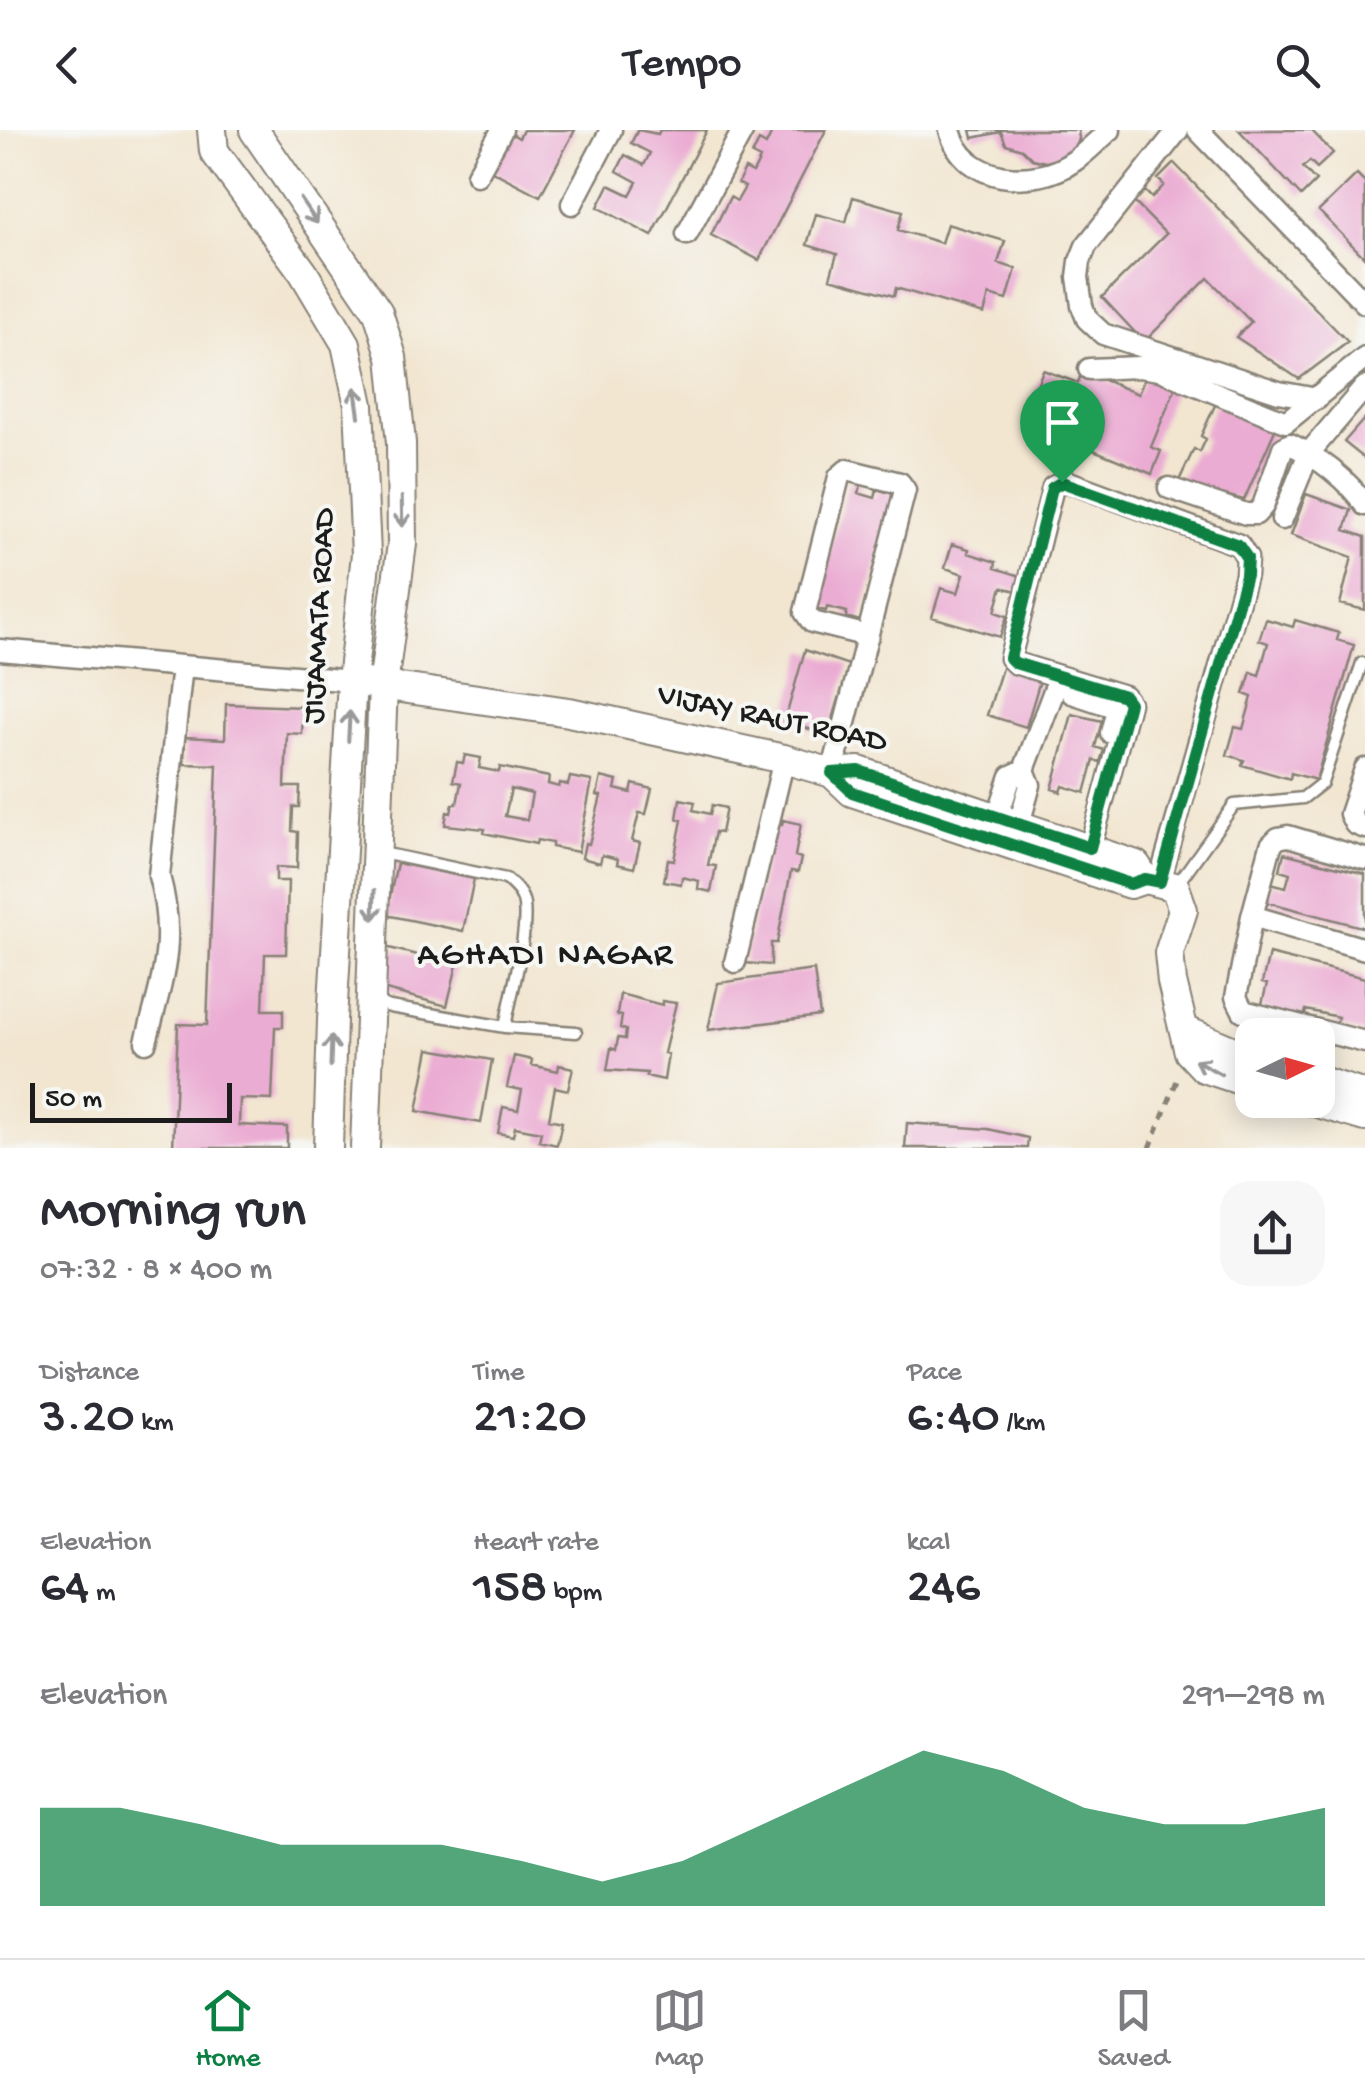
<!DOCTYPE html>
<meta charset="utf-8">
<style>
:root{--surface:#fff;--page:#f7f7f7;--text:#2b2b33;--muted:#7c7c81;--line:#e1e1e2;--accent:#0b8043}
body{margin:0;font-family:"Gochi Hand",sans-serif;background:var(--page);color:var(--text);height:100vh;display:flex;flex-direction:column;font-size:38px;white-space:nowrap}
*{box-sizing:border-box;margin:0}
p{font-size:32px;color:var(--muted)}
.icon{flex:none;width:55px;height:55px;fill:none;stroke:currentColor;stroke-width:2;stroke-linecap:round;stroke-linejoin:round}
.map{position:relative;height:1018px;overflow:hidden}
.sheet{display:flex;flex-direction:column;background:var(--surface);flex:1}
.sheet>*{flex:none}
.needle{width:65px;rotate:85deg}
.buttons{position:absolute;left:1235px;top:888px;display:grid;gap:20px}
.buttons a{display:grid;place-items:center;width:100px;height:100px;border-radius:20px;background:var(--surface);box-shadow:0 5px 25px #0003;font-size:50px}
.scale{position:absolute;left:30px;bottom:25px;width:202px;box-sizing:border-box;padding-left:10px;border:5px solid #1c1c1c;border-top:0;font-size:28px;line-height:35px;white-space:nowrap;color:#1c1c1c;-webkit-text-stroke:8px #f6f6f2;paint-order:stroke}
.pin{position:absolute;display:grid;place-items:center;width:85px;height:85px;color:#fff;margin:-102px -42px;border-radius:50% 50% 50% 0;rotate:-45deg;box-shadow:0 0 10px #0007}
.pin .icon{rotate:45deg}
.round{display:grid;place-items:center;flex:none;width:105px;height:105px;border-radius:30px;background:var(--page)}
.overview{display:flex;align-items:center;justify-content:space-between;height:170px;padding:0 40px}
h1{font-size:55px;font-weight:600;line-height:75px}
.metrics{display:grid;grid-template-columns:repeat(3,1fr);gap:15px;height:170px;padding:10px 40px}
.metrics div{display:grid;align-content:center}
.metrics b{font-size:50px;font-weight:600}
.metrics small{font-size:28px;font-weight:400}
.metrics p{font-size:28px}
.chart{height:280px;padding:20px 40px}
.chart p{display:flex;justify-content:space-between}
.chart svg{width:100%;height:180px;margin-top:10px;fill:var(--accent);opacity:.7}
header{display:flex;justify-content:space-between;align-items:center;height:130px;padding:0 40px;background:var(--surface);font-size:45px;font-weight:600}
.tabs{display:flex;justify-content:space-around;align-items:center;height:140px;border-top:2px solid var(--line);background:var(--surface);font-size:28px;color:var(--muted)}
.tabs a{display:grid;justify-items:center;gap:5px}
.tabs .current{color:var(--accent)}
.map>svg:first-child{display:block}
.building{fill:#ebacd3;fill-rule:evenodd}
.lines{fill:none;stroke-linecap:round;stroke-linejoin:round}
.service-casing{stroke:#878176;stroke-width:15}
.minor-casing{stroke:#878176;stroke-width:25}
.tertiary-casing{stroke:#878176;stroke-width:32}
.path{stroke:#878176;stroke-width:5;stroke-dasharray:8 8;stroke-linecap:butt}
.service{stroke:#fff;stroke-width:10}
.minor{stroke:#fff;stroke-width:20}
.tertiary{stroke:#fff;stroke-width:28}
.oneway{stroke:#999}
.route-casing{stroke:#fff;stroke-width:20}
.route{stroke:#0b8043;stroke-width:12}
.labels{text-anchor:middle;dominant-baseline:central;stroke-width:8;stroke-linejoin:round;paint-order:stroke}
.street-label{font-size:32px;fill:#1c1c1c;stroke:#f6f6f2}
.neighbourhood-label{font-size:35px;letter-spacing:2.5px;fill:#1c1c1c;stroke:#f6f6f2}
</style>
<header><svg class="icon" aria-label="back" viewBox="0 0 24 24"><path d="M15 5l-7 7 7 7"/></svg>Tempo<svg class="icon" aria-label="search" viewBox="0 0 24 24"><circle cx="10" cy="10" r="6"/><path d="M15 15l6 6"/></svg></header>
<div class="map">
<svg width="1365" height="1018" viewBox="0 0 1365 1018">
<rect width="100%" height="100%" fill="#f6f6f2"/>
<filter id="ink" filterUnits="userSpaceOnUse"><feTurbulence type="fractalNoise" baseFrequency=".01" numOctaves="2"/><feDisplacementMap in="SourceGraphic" scale="20" xChannelSelector="R" yChannelSelector="G"/><feConvolveMatrix kernelMatrix="1 2 1 2 8 2 1 2 1" color-interpolation-filters="sRGB"/></filter>
<filter id="wash" filterUnits="userSpaceOnUse"><feTurbulence type="fractalNoise" baseFrequency=".0048" numOctaves="4" result="noise"/><feDisplacementMap in="SourceGraphic" scale="40" xChannelSelector="R" yChannelSelector="G"/><feGaussianBlur stdDeviation="2.25" result="paint"/><feColorMatrix in="noise" values="0 0 0 0 0 0 0 0 0 0 0 0 0 0 0 0 0 1.4 0 .05"/><feComposite in="paint" operator="in"/></filter>
<g filter="url(#wash)">
<rect width="100%" height="100%" fill="#f2e6d1"/>
<g id="blocks">
<path class="building" d="M523 0H575L540 66 492 41 512 4 519 8Z
M638 0 658 4 660 0H707L652 106 598 77 609 55 630 65 637 52 617 41 625 25 644 35 650 23 631 13Z
M773 0H826L759 130 711 105 730 67 737 71 745 57 738 53 745 39 753 43 760 29 752 25 759 11 766 15Z
M971 0H1078L1079 9 1076 18 1056 32H1045L1032 29 1022 19 1006 14 1001 2 973 8Z
M1239 0H1311L1333 23 1317 38 1310 31 1303 37 1316 51 1301 66Z
M1174 33 1348 212 1299 249 1236 207 1251 192 1208 148 1144 212 1102 167 1166 104 1134 72 1145 61 1152 68 1164 55 1158 49Z
M1357 44 1365 52V128L1319 81Z
M853 67 903 81 898 100 941 113 947 94 1005 111 998 133 1016 139 1007 170 989 165 984 184 896 158 894 166 830 148 837 124 807 115 816 84 846 92Z
M1043 240 1078 253 1082 241 1138 264 1147 242 1177 254 1151 317 1161 321 1152 344 1023 291Z
M1216 273 1275 300 1244 370 1178 353 1194 319 1200 322 1206 309 1201 306Z
M1365 288V329L1344 312Z
M849 351 861 355 858 363 875 368 877 359 896 365 860 491 846 487 847 482 827 477 826 481 813 478Z
M1306 364 1351 380 1345 400 1365 407V480L1340 474 1352 427 1291 405Z
M952 414 969 419 968 423 996 432 995 438 1024 447 1020 462 1002 457 995 482 1007 486 1000 507 932 487 941 458 958 463 964 444 945 438Z
M1266 489 1293 497 1295 490 1339 503 1337 510 1354 515 1316 650 1291 643 1290 649 1242 635 1244 630 1227 625 1235 597 1243 599 1252 567 1244 564 1251 542 1259 545 1268 513 1259 510Z
M805 520 849 535 828 606 785 590Z
M1003 535 1041 547 1026 597 987 585Z
M226 574 303 577 302 604 287 603 285 657H300L299 677H293L292 701 298 702 297 738 276 737V751H288L286 824H265L263 880H283V897H275L272 970 240 969 239 995 287 997V1018H173L178 894 207 895 217 635 184 634 185 607 225 609Z
M1072 584 1102 591 1095 617 1104 620 1100 632 1094 630 1085 663 1063 656 1061 662 1052 659Z
M465 625 481 628 479 638 499 642 500 637 549 647 548 654 559 657 560 653 568 655 570 647 592 651 578 722 552 717V713L537 710 536 714 484 703 485 699 445 695 447 682 451 683 453 674H457L461 653 453 651 457 632 463 633ZM511 659 532 664 527 690 505 686Z
M601 647 617 651 615 659 631 663 633 654 652 659 646 684 639 683 632 711 640 713 634 738 617 734 618 729 602 725 600 733 582 728 585 713 589 714 601 666 597 665Z
M680 669 695 672 693 680 710 684 712 675 726 678 721 703 715 702 708 735 716 736 711 762 698 759 699 751 682 747 681 754 664 751 668 729 674 730 682 690 677 689Z
M783 690 801 694 795 726 801 728 798 742 791 741 777 813H771V835L744 833 773 693 782 695Z
M1284 723 1365 744V798L1267 772 1271 753 1286 757 1290 743 1280 740Z
M397 733 474 749 463 801 386 785Z
M385 817 457 835 447 876 375 857Z
M1269 824 1365 848V903L1336 896 1338 887 1306 880 1304 888 1261 878 1267 854 1262 853Z
M814 840 820 886 708 900 718 853Z
M620 864 662 875V871L676 873 664 923 668 924 664 950 646 946 647 943 607 940 611 918 616 920 618 908 625 909 626 900 620 898 622 886 617 885Z
M429 919 492 930 481 993 417 981Z
M514 926 532 930 531 935 558 941 559 935 573 938 568 960 555 957 549 989 562 992 557 1015 539 1011 541 1002 515 997 513 1006 498 1003 503 977 518 980 522 960 507 957Z
M907 993 988 999 1028 1008 1027 1018H905Z"/>
</g>
</g>
<g filter="url(#ink)">
<use href="#blocks" fill-opacity="0" stroke="#878176" stroke-width="2.5"/>
<g class="lines">
<g class="service-casing">
<path id="service" d="M1176 756 1234 675 1303 668 1322 653 1362 533
M372 871 390 877 505 897C511 864 528 806 524 775 523 764 514 756 506 749L377 722
M505 897 576 902"/>
</g>
<g class="minor-casing">
<path id="minor" d="M950 0C963 54 1035 59 1074 31 1087 22 1098 10 1110 0
M1178 0 1086 116 1080 131 1078 147 1082 176 1087 189 1103 204 1279 262 1317 269
M1198 0 1365 173
M477 45 502 0
M572 74 611 0
M687 104 743 0
M1089 239 1139 237 1160 240 1286 292 1365 228
M1169 358 1246 384H1256L1263 376 1283 318 1290 314C1318 327 1348 350 1365 375
M1282 389 1309 323 1365 257
M0 520 352 551
M1072 563 1114 577 1116 583 1111 603
M1365 639 1350 684 1355 694 1365 698
M1024 640 1055 558
M832 643 905 360 900 353 847 340 839 347 805 482 812 492 868 506
M993 700 1011 646 1024 640 1030 655 1019 694
M1365 729 1288 706 1278 708 1271 715 1252 786 1365 819
M1086 733 1129 573 1124 566 1015 533 1010 528 1053 357 1066 351 1239 415 1247 428 1246 445 1159 753
M1252 786 1236 867 1243 881 1365 912
M735 832 784 629
M146 912C162 849 177 812 159 746L182 536"/>
</g>
<g class="tertiary-casing">
<path id="tertiary" d="M212 0 214 21 303 142 346 214 359 275 366 424 352 551 332 890 328 1018
M254 0 378 182 392 227 401 313 402 414 383 556 365 1018
M352 551 569 582 784 629 832 643 859 641 1136 735 1145 749 1175 757 1183 780 1169 823 1172 852 1189 922 1204 938 1252 954
M832 643 852 662 1130 754 1145 749
M1184 900 1252 929
M1318 950 1365 965
M1307 970 1365 987"/>
</g>
<path class="path" d="M1150 1018 1178 948"/>
<use href="#service" class="service"/>
<use href="#minor" class="minor"/>
<use href="#tertiary" class="tertiary"/>
</g>
<defs><path id="oneway-shaft" d="M-6 0H5M1.5-3L5.5 0L1.5 3" fill="none" stroke-width="1.6" stroke-linecap="round" stroke-linejoin="round" transform="scale(2.5)"/></defs>
<g class="oneway">
<use href="#oneway-shaft" transform="translate(309 81) rotate(56)"/>
<use href="#oneway-shaft" transform="translate(357 272) rotate(-98)"/>
<use href="#oneway-shaft" transform="translate(402 382) rotate(89)"/>
<use href="#oneway-shaft" transform="translate(349 596) rotate(-87)"/>
<use href="#oneway-shaft" transform="translate(374 775) rotate(92)"/>
<use href="#oneway-shaft" transform="translate(331 921) rotate(-88)"/>
<use href="#oneway-shaft" transform="translate(1208 937) rotate(-151)"/>
</g>
</g>
<g class="lines" filter="url(#ink)">
<g class="route-casing">
<path id="route" d="M1062 352 1238 415 1247 428 1246 445 1160 752 1145 749 1130 754 852 662 832 643 859 641 1090 718 1129 573 1124 566 1015 533 1010 528 1052 358Z"/>
</g>
<use href="#route" class="route"/>
</g>
<g class="labels">
<g class="street-label">
<text transform="translate(321 486) rotate(-87)">JIJAMATA ROAD</text>
<text transform="translate(772 590) rotate(12)">VIJAY RAUT ROAD</text>
</g>
<g class="neighbourhood-label">
<text x="546" y="826">AGHADI NAGAR</text>
</g>
</g>
</svg>
<div class="buttons">
<a><svg class="needle" viewBox="-14 -14 28 28"><path d="M0-13l5 13h-10z" fill="#e53935"/><path d="M0 13l5-13h-10z" fill="#7c7c81"/></svg></a>
</div>
<div class="scale">50 m</div>
<div class="pin" style="left:1062px;top:352px;background:#1e9e55"><svg class="icon" aria-label="arrive" viewBox="0 0 24 24"><path d="M6 21V4h12l-3 4 3 4H6"/></svg></div>
</div>
<section class="sheet">
<div class="overview"><div><h1>Morning run</h1><p>07:32 · 8 × 400 m</p></div><a class="round"><svg class="icon" aria-label="share" viewBox="0 0 24 24"><path d="M12 15V3M7 8l5-5 5 5M5 13v7h14v-7"/></svg></a></div>
<div class="metrics">
<div><p>Distance</p><b>3.20<small> km</small></b></div>
<div><p>Time</p><b>21:20</b></div>
<div><p>Pace</p><b>6:40<small> /km</small></b></div>
</div>
<div class="metrics">
<div><p>Elevation</p><b>64<small> m</small></b></div>
<div><p>Heart rate</p><b>158<small> bpm</small></b></div>
<div><p>kcal</p><b>246</b></div>
</div>
<div class="chart"><p><span>Elevation</span>291–298 m</p>
<svg viewBox="0 0 160 44" preserveAspectRatio="none"><path d="M0 44V20L10 20L20 24L30 29L40 29L50 29L60 33L70 38L80 33L90 24L100 15L110 6L120 11L130 20L140 24L150 24L160 20V44z"/></svg>
</div>
</section>
<nav class="tabs">
<a class="current"><svg class="icon" aria-label="home" viewBox="0 0 24 24"><path d="M3 11l9-7 9 7M6 9v11h12V9"/></svg>Home</a>
<a><svg class="icon" aria-label="map" viewBox="0 0 24 24"><path d="M3 6l6-2 6 2 6-2v14l-6 2-6-2-6 2zM9 4v14M15 6v14"/></svg>Map</a>
<a><svg class="icon" aria-label="saved" viewBox="0 0 24 24"><path d="M7 4h10v16l-5-4-5 4z"/></svg>Saved</a>
</nav>
